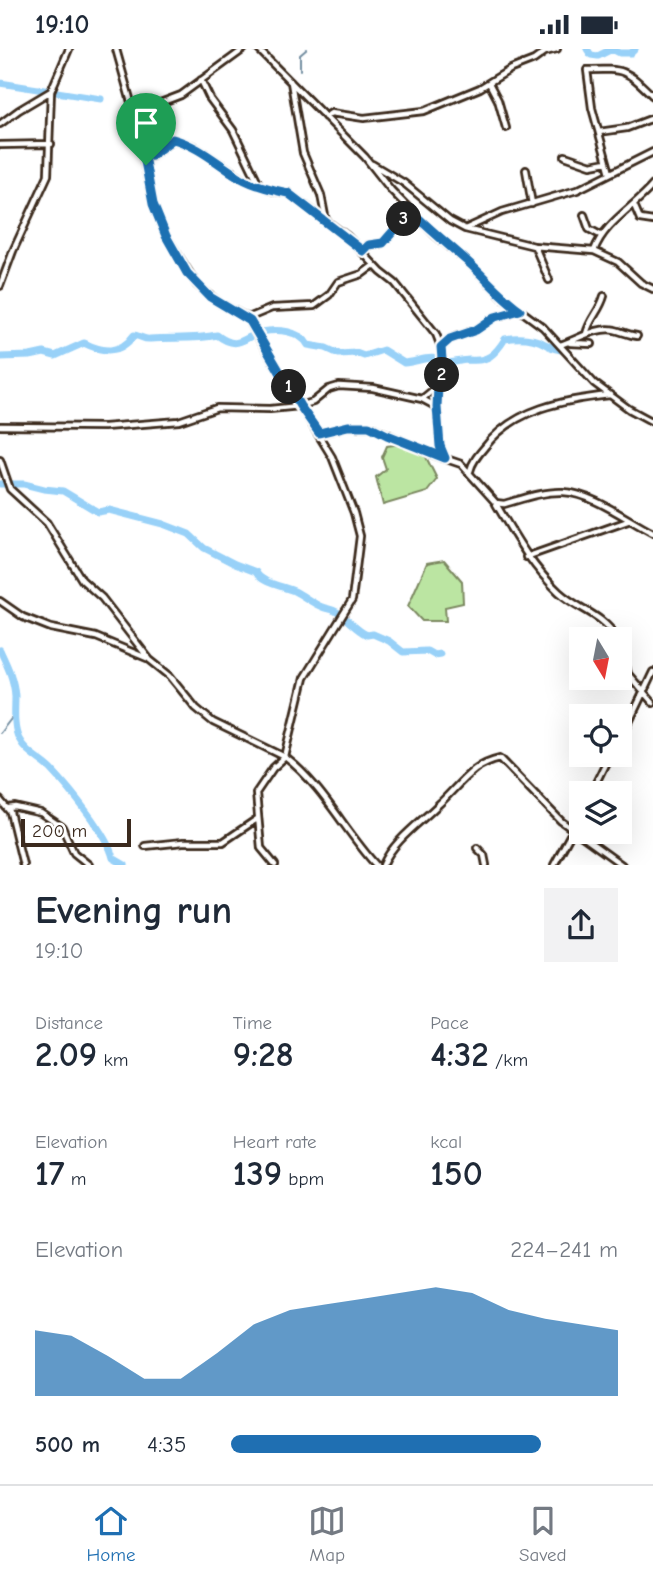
<!DOCTYPE html>
<meta charset="utf-8">
<style>
:root{--surface:#fff;--page:#f2f2f3;--text:#1f2937;--muted:#747a83;--line:#e0e1e3;--accent:#1f6fb2}
body{margin:0;font-family:"Comic Neue",sans-serif;background:var(--page);color:var(--text);height:100vh;display:flex;flex-direction:column;font-size:26px;white-space:nowrap}
*{box-sizing:border-box;margin:0}
p{font-size:23px;color:var(--muted)}
.icon{flex:none;width:38px;height:38px;fill:none;stroke:currentColor;stroke-width:2;stroke-linecap:round;stroke-linejoin:round}
.map{position:relative;height:816px;overflow:hidden}
.sheet{display:flex;flex-direction:column;background:var(--surface);flex:1}
.sheet>*{flex:none}
.needle{width:46px;rotate:170deg}
.controls{position:absolute;left:569px;top:578px;display:grid;gap:14px}
.controls a{display:grid;place-items:center;width:63px;height:63px;border-radius:0px;background:var(--surface);box-shadow:0 7px 28px #0002;font-size:35px}
.scale{position:absolute;left:21px;bottom:18px;width:110px;box-sizing:border-box;padding-left:7px;border:4px solid #3b2a1e;border-top:0;font-size:19px;line-height:24px;white-space:nowrap;color:#3b2a1e;-webkit-text-stroke:5px #fff;paint-order:stroke}
.pin{position:absolute;display:grid;place-items:center;width:60px;height:60px;color:#fff;margin:-72px -30px;border-radius:50% 50% 50% 0;rotate:-45deg;box-shadow:0 0 7px #0007}
.pin .icon{rotate:45deg}
.km{position:absolute;width:35px;height:35px;margin:-18px;border-radius:50%;background:#222;color:#fff;font-size:19px;line-height:35px;text-align:center}
.round{display:grid;place-items:center;flex:none;width:74px;height:74px;border-radius:0px;background:var(--page)}
.overview{display:flex;align-items:center;justify-content:space-between;height:119px;padding:0 35px}
h1{font-size:38px;font-weight:700;line-height:52px}
.figures{display:grid;grid-template-columns:repeat(3,1fr);gap:10px;height:119px;padding:7px 35px}
.figures div{display:grid;align-content:center}
.figures b{font-size:35px;font-weight:700}
.figures small{font-size:19px;font-weight:400}
.figures p{font-size:19px}
.chart{height:196px;padding:14px 35px}
.chart p{display:flex;justify-content:space-between}
.chart svg{width:100%;height:126px;margin-top:7px;fill:var(--accent);opacity:.7}
ul{padding:0 35px;list-style:none;font-size:23px}
li{display:grid;grid-template-columns:112px 84px 1fr;align-items:center;height:52px}
li i{height:18px;border-radius:9px;background:var(--accent)}
.status{display:flex;justify-content:space-between;align-items:center;height:49px;padding:0 35px;background:var(--surface);direction:ltr}
.status svg{height:19px;fill:currentColor}
.dock{display:flex;justify-content:space-around;align-items:center;height:98px;border-top:2px solid var(--line);background:var(--surface);font-size:19px;color:var(--muted)}
.dock a{display:grid;justify-items:center;gap:4px}
.dock .current{color:var(--accent)}
.map>svg:first-child{display:block}
.green{fill:#bbe5a2;stroke:#7b8860;stroke-width:2}
.lines{fill:none;stroke-linecap:round;stroke-linejoin:round}
.stream{stroke:#738ea1;stroke-width:2}
.river{stroke:#98d1f8;stroke-width:7}
.minor-casing{stroke:#3b2a1e;stroke-width:10}
.minor{stroke:#fff;stroke-width:4.5}
.route-casing{stroke:#fff;stroke-width:14}
.route{stroke:#1f6fb2;stroke-width:9}
</style>
<div class="status"><b>19:10</b><svg viewBox="0 0 49 12"><path d="M0 12V9h3v3zM5 12V6h3v6zM10 12V3h3v9zM15 12V0h3v12zM26 1h20v11H26zM47 4h2v5h-2z"/></svg></div>
<div class="map">
<svg width="653" height="816" viewBox="0 0 653 816">
<rect width="100%" height="100%" fill="#fff"/>
<filter id="ink" filterUnits="userSpaceOnUse"><feTurbulence type="fractalNoise" baseFrequency=".0143" numOctaves="2"/><feDisplacementMap in="SourceGraphic" scale="14" xChannelSelector="R" yChannelSelector="G"/><feConvolveMatrix kernelMatrix="1 2 1 2 8 2 1 2 1" color-interpolation-filters="sRGB"/></filter>
<g filter="url(#ink)">
<path class="green" d="M407 394 425 406 437 430 427 443 383 456 376 428 386 420 382 408 387 397Z
M444 511 462 532 463 554 445 558 446 572H422L408 557 427 514Z"/>
<g class="lines">
<path class="stream" d="M300 21V6L307 0
M0 684 14 666"/>
<path class="river" d="M587 0 591 6 598 7 612 0 620 4H631L635 0
M0 34 101 50
M0 308 30 307 44 304 55 307 84 294C102 303 120 306 134 286 140 287 145 291 150 290 172 288 195 291 217 286 239 303 244 287 262 283 277 280 300 281 308 296L326 299 339 305 356 304 364 307 383 301 404 314C419 313 432 304 446 314 453 314 462 311 469 311 487 313 495 306 505 290 518 288 533 288 545 295 551 298 553 300 561 301
M0 435H24L44 440 63 442 98 463 109 461 163 475 189 485 204 499 235 515 256 523C261 534 282 537 294 542 304 547 312 554 322 558 327 560 332 560 337 563 348 570 356 581 367 586L373 585 389 592 403 603 427 602 434 606 440 605
M0 601C7 616 14 630 15 647 15 661 13 678 19 690 26 704 41 710 51 720 68 738 108 786 113 809L125 816"/>
<g class="minor-casing">
<path id="minor" d="M116 0 134 64 153 155 166 187 197 236 221 255 248 269 257 286 332 408 354 464 360 487 352 551 304 629 285 708 273 719 256 744 261 799 275 816
M258 0 365 108 391 141 434 185 466 211 505 250 543 278 594 334 629 360 653 373
M201 31 210 50 233 81 258 133
M291 33 303 104 321 146 326 172
M489 34 498 51 506 79
M134 64 181 46 244 0
M325 68 331 64 364 69 424 62 480 39 511 20 534 11 545 3 557 0
M0 75 19 61 51 42
M599 83 627 79 653 69
M0 96 51 95
M565 107 591 116 607 113
M372 115 404 134 450 172 465 180 534 197 594 202 618 213 641 234 653 240
M526 121 532 155
M610 124 592 59 587 21C626 20 625 20 653 47
M634 156 640 170 653 172
M584 166 589 180 602 187
M465 180 502 163 577 141 653 103
M535 198 549 231
M363 202 369 196 383 194 411 162
M594 202C604 174 634 158 653 136
M0 237 13 202 48 126 51 42 69 0
M248 269 272 259 314 257 329 246 338 233 362 225 374 216
M586 285C590 269 600 262 604 247
M570 294 592 295
M560 296C577 291 597 277 615 281 623 283 629 286 637 287
M442 298 450 290 476 281 495 268 520 261
M422 350 437 358 438 338
M437 358 440 397 445 409
M0 377 104 378 179 372 217 359 270 360 300 357 313 353 329 340 339 337 373 339 422 350 439 336 442 317 441 298 436 285 395 234 381 223 347 187 288 144 274 142 244 130 193 97 177 91 170 92 152 106 144 107
M319 385 348 377 372 378 429 404 461 415 496 454 504 455C522 450 544 442 563 443 592 444 627 471 653 484
M0 411 10 440 47 474 82 531 102 549 150 611 170 627 196 659 213 673 285 708C323 737 344 781 376 816
M470 422C472 413 478 406 484 399 514 359 564 351 610 346
M496 455C515 487 531 517 559 543 580 562 600 563 618 590
M526 508 628 472
M0 552 23 568 51 579 96 588 149 610
M620 593 628 625 653 654
M620 692 653 623
M591 744 610 705
M0 751 10 763 23 816
M9 759 15 758 41 764 62 778 74 804 89 816
M145 797 183 793H223L257 770
M477 799 484 806 486 816
M383 816C393 792 421 773 439 755 451 744 462 730 475 720 482 715 491 711 500 709L561 772 622 816
M554 816 581 766"/>
</g>
<use href="#minor" class="minor"/>
</g>
</g>
<g class="lines" filter="url(#ink)">
<g class="route-casing">
<path id="route" d="M173 90C199 97 219 116 241 129 255 137 273 141 288 144L363 202 369 196 383 194 411 162C429 180 449 196 468 213 486 229 500 247 520 261L495 268 476 281 450 290 441 298 443 322 438 338 437 358 440 397 445 409 387 386 369 377H348L319 384 300 357 250 272 210 248 187 224 166 187 153 155 144 107 152 106Z"/>
</g>
<use href="#route" class="route"/>
</g>
</svg>
<div class="controls">
<a><svg class="needle" viewBox="-14 -14 28 28"><path d="M0-13l5 13h-10z" fill="#e53935"/><path d="M0 13l5-13h-10z" fill="#747a83"/></svg></a>
<a><svg class="icon" aria-label="locate" viewBox="0 0 24 24"><circle cx="12" cy="12" r="6"/><path d="M12 2v4M12 18v4M2 12h4M18 12h4"/></svg></a>
<a><svg class="icon" aria-label="layers" viewBox="0 0 24 24"><path d="M12 4l9 5-9 5-9-5zM3 14l9 5 9-5"/></svg></a>
</div>
<div class="scale">200 m</div>
<div class="pin" style="left:146px;top:116px;background:#1e9e55"><svg class="icon" aria-label="arrive" viewBox="0 0 24 24"><path d="M6 21V4h12l-3 4 3 4H6"/></svg></div>
<b class="km" style="left:289px;top:338px">1</b>
<b class="km" style="left:442px;top:326px">2</b>
<b class="km" style="left:404px;top:170px">3</b>
</div>
<section class="sheet">
<div class="overview"><div><h1>Evening run</h1><p>19:10</p></div><a class="round"><svg class="icon" aria-label="share" viewBox="0 0 24 24"><path d="M12 15V3M7 8l5-5 5 5M5 13v7h14v-7"/></svg></a></div>
<div class="figures">
<div><p>Distance</p><b>2.09<small> km</small></b></div>
<div><p>Time</p><b>9:28</b></div>
<div><p>Pace</p><b>4:32<small> /km</small></b></div>
</div>
<div class="figures">
<div><p>Elevation</p><b>17<small> m</small></b></div>
<div><p>Heart rate</p><b>139<small> bpm</small></b></div>
<div><p>kcal</p><b>150</b></div>
</div>
<div class="chart"><p><span>Elevation</span>224–241 m</p>
<svg viewBox="0 0 160 44" preserveAspectRatio="none"><path d="M0 44V21L10 23L20 30L30 38L40 38L50 29L60 19L70 14L80 12L90 10L100 8L110 6L120 8L130 14L140 17L150 19L160 21V44z"/></svg>
</div>
<ul>
<li><b>500 m</b>4:35<i style="width:80%"></i></li>
</ul>
</section>
<nav class="dock">
<a class="current"><svg class="icon" aria-label="home" viewBox="0 0 24 24"><path d="M3 11l9-7 9 7M6 9v11h12V9"/></svg>Home</a>
<a><svg class="icon" aria-label="map" viewBox="0 0 24 24"><path d="M3 6l6-2 6 2 6-2v14l-6 2-6-2-6 2zM9 4v14M15 6v14"/></svg>Map</a>
<a><svg class="icon" aria-label="saved" viewBox="0 0 24 24"><path d="M7 4h10v16l-5-4-5 4z"/></svg>Saved</a>
</nav>
